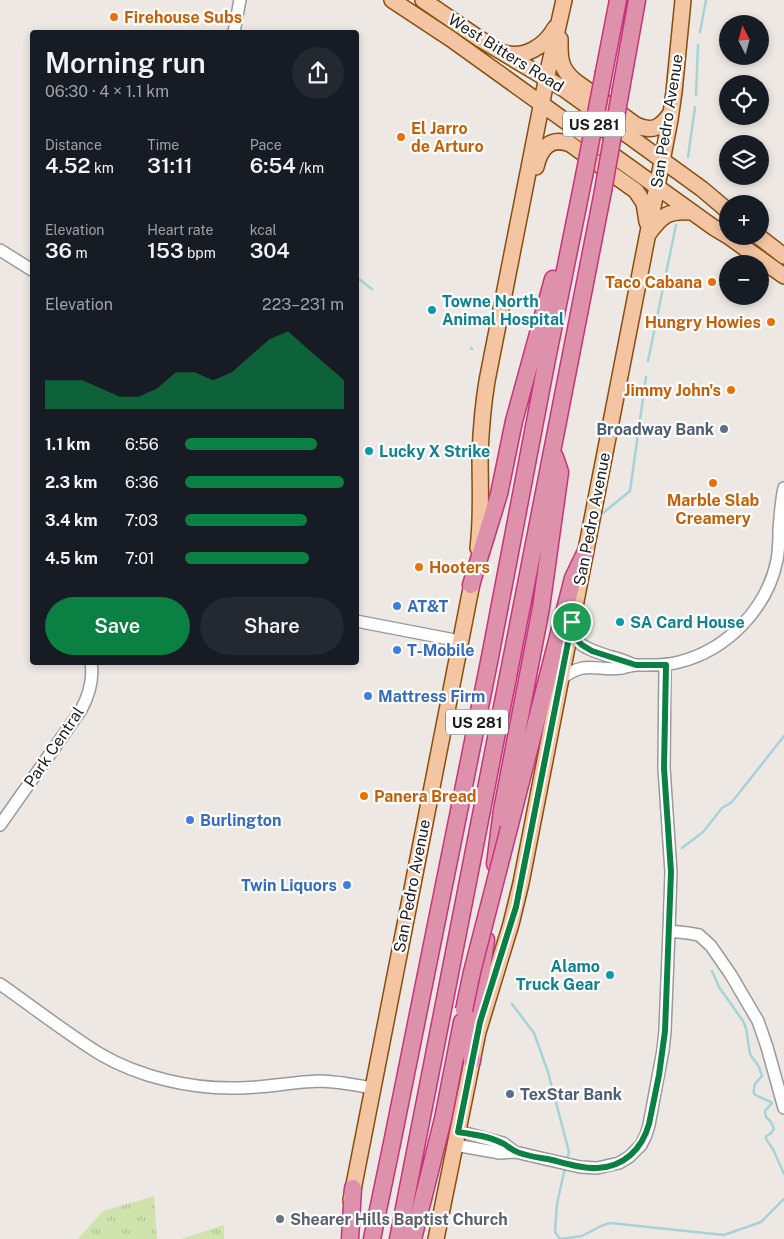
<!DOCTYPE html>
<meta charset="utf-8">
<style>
:root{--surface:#171b24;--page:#242831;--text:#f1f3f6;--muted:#9ea1a6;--accent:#0b8043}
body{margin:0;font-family:"Public Sans",sans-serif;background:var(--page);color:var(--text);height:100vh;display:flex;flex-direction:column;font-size:19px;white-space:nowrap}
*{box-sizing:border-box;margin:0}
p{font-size:16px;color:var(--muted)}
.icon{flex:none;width:28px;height:28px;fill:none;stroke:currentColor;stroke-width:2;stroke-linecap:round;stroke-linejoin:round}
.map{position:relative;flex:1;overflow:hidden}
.side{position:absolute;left:30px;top:30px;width:329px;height:635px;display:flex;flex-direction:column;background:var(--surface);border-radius:5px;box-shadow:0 2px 8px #0003}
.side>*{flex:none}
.needle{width:32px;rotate:354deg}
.buttons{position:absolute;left:719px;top:15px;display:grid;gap:10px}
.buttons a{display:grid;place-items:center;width:50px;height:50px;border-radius:50%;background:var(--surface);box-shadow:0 2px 8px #0003;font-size:25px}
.pin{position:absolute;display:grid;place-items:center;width:42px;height:42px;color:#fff;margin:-21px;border:2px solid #fff;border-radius:50%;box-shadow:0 1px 5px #0007}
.round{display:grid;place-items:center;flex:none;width:52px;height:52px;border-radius:26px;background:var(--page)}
.summary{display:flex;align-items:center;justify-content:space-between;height:85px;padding:0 15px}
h1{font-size:28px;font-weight:600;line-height:38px}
.metrics{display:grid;grid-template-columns:repeat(3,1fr);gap:8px;height:85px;padding:5px 15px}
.metrics div{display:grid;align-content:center}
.metrics b{font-size:21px;font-weight:600}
.metrics small{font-size:14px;font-weight:400}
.metrics p{font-size:14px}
.chart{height:140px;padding:10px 15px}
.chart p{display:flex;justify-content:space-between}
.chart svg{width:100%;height:90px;margin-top:5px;fill:var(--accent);opacity:.7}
.primary-button{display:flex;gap:10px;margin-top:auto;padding:10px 15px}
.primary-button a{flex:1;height:58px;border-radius:30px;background:var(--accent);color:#fff;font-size:20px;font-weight:600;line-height:58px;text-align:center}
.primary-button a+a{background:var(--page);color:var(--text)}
ul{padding:0 15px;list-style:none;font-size:16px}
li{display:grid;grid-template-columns:80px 60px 1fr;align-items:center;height:38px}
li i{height:12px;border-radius:6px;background:var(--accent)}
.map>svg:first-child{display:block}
.grass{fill:url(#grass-tufts)}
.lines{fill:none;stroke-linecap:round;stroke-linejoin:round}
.stream{stroke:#a7d3d7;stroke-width:2.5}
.minor-casing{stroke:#9a9a9a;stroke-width:14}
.major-casing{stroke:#884e0d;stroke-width:18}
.highway-casing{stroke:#c7347b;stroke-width:19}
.minor{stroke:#fff;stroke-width:11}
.major{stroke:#f3c5a2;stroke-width:15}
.highway{stroke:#de91aa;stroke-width:16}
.highway-bridge-casing{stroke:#c7347b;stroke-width:19;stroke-linecap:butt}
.highway-bridge{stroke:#de91aa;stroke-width:16}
.route-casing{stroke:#fff;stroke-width:10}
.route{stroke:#0b8043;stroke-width:6}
.food-dot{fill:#e8710a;stroke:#fff;stroke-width:2}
.culture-dot{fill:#0f9aa8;stroke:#fff;stroke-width:2}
.service-dot{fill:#5c6f8a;stroke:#fff;stroke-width:2}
.shop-dot{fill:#3f7fe0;stroke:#fff;stroke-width:2}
.worship-dot{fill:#6b7280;stroke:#fff;stroke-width:2}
.labels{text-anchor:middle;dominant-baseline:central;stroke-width:4.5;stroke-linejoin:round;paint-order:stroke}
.shield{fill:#fff;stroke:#616161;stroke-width:1}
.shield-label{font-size:15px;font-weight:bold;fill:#1d1d1d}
.food-label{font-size:16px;font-weight:bold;fill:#c56008;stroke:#fff;text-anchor:start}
.street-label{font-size:16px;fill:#1d1d1d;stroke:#fff}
.culture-label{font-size:16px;font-weight:bold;fill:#0d838f;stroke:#fff;text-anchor:start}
.service-label{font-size:16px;font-weight:bold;fill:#4e5e75;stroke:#fff;text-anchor:end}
.shop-label{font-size:16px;font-weight:bold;fill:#366cbe;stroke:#fff;text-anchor:start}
.worship-label{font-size:16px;font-weight:bold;fill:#5b616d;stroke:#fff;text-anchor:start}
</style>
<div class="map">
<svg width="784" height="1239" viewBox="0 0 784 1239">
<defs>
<pattern id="grass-tufts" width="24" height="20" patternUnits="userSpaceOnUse" patternTransform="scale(1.25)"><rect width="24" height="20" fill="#cfe3ad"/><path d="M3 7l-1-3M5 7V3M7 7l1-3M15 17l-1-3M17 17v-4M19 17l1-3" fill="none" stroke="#b1c294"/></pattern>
</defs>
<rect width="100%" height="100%" fill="#ede8e3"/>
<path class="grass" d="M154 1196 157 1239H78L103 1211Z
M224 1225V1239H181Z"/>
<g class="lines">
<path class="stream" d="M700 32 706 0
M696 95 698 45
M688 157 695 107
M356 277 372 289
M471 348 472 349
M648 361 676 225
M603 513 630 491 646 377
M682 848 703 832 722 808 732 802 784 736
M712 971 719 987 743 1021 746 1028 750 1054 759 1067 762 1076C756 1083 753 1083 754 1094 760 1098 766 1099 772 1103L765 1111 766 1117 771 1122 774 1129 770 1134 766 1136V1139L773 1149 784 1174
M512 1004 534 1033 548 1072 569 1152 567 1160
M565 1168 557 1204 555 1232 560 1239 582 1236 601 1226 610 1223 724 1235 761 1222 784 1199"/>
<g class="minor-casing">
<path id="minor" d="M234 32 240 0
M0 250 32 270
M356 621 460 641
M572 626C572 646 592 650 608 656 617 658 626 661 634 665
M561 679C586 659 596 672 622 668 627 667 632 665 637 665 652 665 665 666 679 662 727 650 767 609 777 560 779 550 779 540 779 530 780 516 781 501 784 488
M0 825 81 710C89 695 94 680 91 662
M669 931 688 933 699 935 711 946 731 975 758 1021 767 1047 784 1108
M0 984C33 1007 66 1033 100 1054 139 1077 191 1089 236 1088 264 1088 291 1082 319 1081 336 1081 356 1085 372 1088
M458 1131 503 1143 515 1152
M455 1145 500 1153 515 1152 580 1167 597 1168 619 1163 629 1157 641 1145 646 1135 649 1125 663 1050 665 1031 669 931 671 872 664 768 665 665"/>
</g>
<g class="major-casing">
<path id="major" d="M392 0 451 39 713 227 728 236
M423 0 480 39 564 89 702 189 728 211
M560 39C560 57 559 68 575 81L636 125C653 133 661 127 671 113
M504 53C525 59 545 46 555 28
M536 167C540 149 550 136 570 144L636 191 644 203 647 222
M649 233C662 215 669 210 692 212
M728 236 784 276
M758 236 784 256
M478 548C482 516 480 486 480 454 481 430 483 405 487 381L548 71 564 0
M351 1200 474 573
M436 1239 478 1032 511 924 521 883 670 120 674 92 683 0"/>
</g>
<g class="highway-casing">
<path id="highway" d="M604 72 618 0
M621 89 637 0
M471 585 499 494 514 421 553 279
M509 828 573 578 585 553
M495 864 502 810 541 608 560 472 555 457
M472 1061 469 1041 482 967 486 940
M350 1239 353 1188
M372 1239 392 1143 490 657 546 364 584 176
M398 1239 603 191
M413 1239 443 1119 462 1022"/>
</g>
<use href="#minor" class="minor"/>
<use href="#major" class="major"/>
<use href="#highway" class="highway"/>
<g class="highway-bridge-casing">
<path id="highway-bridge" d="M584 176 604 72
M603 191 621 89
M464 1010 472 972 509 828"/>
</g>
<use href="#highway-bridge" class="highway-bridge"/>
</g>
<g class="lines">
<g class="route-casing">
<path id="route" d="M572 622V633L575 638 582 645 592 651 636 665H666L664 768 671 872 665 1031 659 1075 649 1124C642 1149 624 1167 597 1168 583 1169 567 1164 552 1160 542 1158 524 1156 515 1151 510 1149 507 1145 502 1143 489 1136 472 1134 458 1132L480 1022 516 907Z"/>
</g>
<use href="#route" class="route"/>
</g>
<g class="food-dot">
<circle cx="114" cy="17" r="5"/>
<circle cx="401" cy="137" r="5"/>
<circle cx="712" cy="282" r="5"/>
<circle cx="771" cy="322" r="5"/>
<circle cx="731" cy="390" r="5"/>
<circle cx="713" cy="483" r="5"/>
<circle cx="419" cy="567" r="5"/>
<circle cx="364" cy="796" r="5"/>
</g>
<g class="culture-dot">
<circle cx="432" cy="310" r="5"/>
<circle cx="369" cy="451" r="5"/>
<circle cx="620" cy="622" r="5"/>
<circle cx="610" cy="975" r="5"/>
</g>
<g class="service-dot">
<circle cx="724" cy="429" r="5"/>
<circle cx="510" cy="1094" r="5"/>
</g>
<g class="shop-dot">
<circle cx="397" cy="606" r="5"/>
<circle cx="397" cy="650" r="5"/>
<circle cx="368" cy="696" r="5"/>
<circle cx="190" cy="820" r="5"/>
<circle cx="347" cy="885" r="5"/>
</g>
<circle class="worship-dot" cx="280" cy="1219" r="5"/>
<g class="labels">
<g class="shield">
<rect x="563" y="111.5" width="62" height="25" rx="4"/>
<rect x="446" y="709.5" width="62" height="25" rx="4"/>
</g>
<g class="shield-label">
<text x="594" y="124">US 281</text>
<text x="477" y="722">US 281</text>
</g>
<g class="food-label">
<text x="124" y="17">Firehouse Subs</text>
<text x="411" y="128">El Jarro<tspan x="411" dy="18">de Arturo</tspan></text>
<text x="702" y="282" text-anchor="end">Taco Cabana</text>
<text x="761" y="322" text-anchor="end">Hungry Howies</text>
<text x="721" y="390" text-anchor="end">Jimmy John's</text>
<text x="713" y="500" text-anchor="middle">Marble Slab<tspan x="713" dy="18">Creamery</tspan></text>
<text x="429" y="567">Hooters</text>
<text x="374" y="796">Panera Bread</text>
</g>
<g class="street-label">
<text transform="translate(506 53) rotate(32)">West Bitters Road</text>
<text transform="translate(667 121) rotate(-81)">San Pedro Avenue</text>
<text transform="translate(592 519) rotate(-79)">San Pedro Avenue</text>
<text transform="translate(54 747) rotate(-56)">Park Central</text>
<text transform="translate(412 886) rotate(-79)">San Pedro Avenue</text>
</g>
<g class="culture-label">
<text x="442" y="301">Towne North<tspan x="442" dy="18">Animal Hospital</tspan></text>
<text x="379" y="451">Lucky X Strike</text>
<text x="630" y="622">SA Card House</text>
<text x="600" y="966" text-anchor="end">Alamo<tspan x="600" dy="18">Truck Gear</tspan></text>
</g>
<g class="service-label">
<text x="714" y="429">Broadway Bank</text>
<text x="520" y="1094" text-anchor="start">TexStar Bank</text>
</g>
<g class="shop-label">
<text x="407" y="606">AT&amp;T</text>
<text x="407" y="650">T-Mobile</text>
<text x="378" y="696">Mattress Firm</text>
<text x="200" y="820">Burlington</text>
<text x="337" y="885" text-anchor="end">Twin Liquors</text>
</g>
<g class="worship-label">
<text x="290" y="1219">Shearer Hills Baptist Church</text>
</g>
</g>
</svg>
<div class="buttons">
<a><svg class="needle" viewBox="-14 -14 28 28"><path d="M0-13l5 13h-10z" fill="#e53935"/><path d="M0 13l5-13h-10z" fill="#9ea1a6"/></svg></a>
<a><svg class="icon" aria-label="locate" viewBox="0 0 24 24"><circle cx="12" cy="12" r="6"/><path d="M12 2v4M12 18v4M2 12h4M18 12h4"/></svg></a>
<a><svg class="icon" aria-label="layers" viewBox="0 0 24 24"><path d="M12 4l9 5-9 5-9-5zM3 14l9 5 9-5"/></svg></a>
<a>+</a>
<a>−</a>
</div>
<div class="pin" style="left:572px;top:622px;background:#1e9e55"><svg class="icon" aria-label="arrive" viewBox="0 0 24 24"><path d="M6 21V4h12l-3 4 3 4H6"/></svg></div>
<section class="side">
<div class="summary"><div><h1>Morning run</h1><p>06:30 · 4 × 1.1 km</p></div><a class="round"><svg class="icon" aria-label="share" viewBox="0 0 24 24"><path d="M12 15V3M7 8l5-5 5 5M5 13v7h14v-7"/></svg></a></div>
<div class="metrics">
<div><p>Distance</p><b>4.52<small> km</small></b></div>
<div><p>Time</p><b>31:11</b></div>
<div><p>Pace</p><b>6:54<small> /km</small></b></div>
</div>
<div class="metrics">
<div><p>Elevation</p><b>36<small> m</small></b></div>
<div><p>Heart rate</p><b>153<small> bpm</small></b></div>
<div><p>kcal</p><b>304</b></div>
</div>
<div class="chart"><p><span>Elevation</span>223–231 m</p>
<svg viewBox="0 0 160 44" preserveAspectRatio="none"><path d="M0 44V30L10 30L20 30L30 34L40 38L50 38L60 34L70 26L80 26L90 30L100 26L110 18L120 10L130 6L140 14L150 22L160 30V44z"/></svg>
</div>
<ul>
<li><b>1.1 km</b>6:56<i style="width:83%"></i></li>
<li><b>2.3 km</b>6:36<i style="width:100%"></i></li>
<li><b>3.4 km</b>7:03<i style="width:77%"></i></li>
<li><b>4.5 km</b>7:01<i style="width:78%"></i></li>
</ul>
<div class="primary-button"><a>Save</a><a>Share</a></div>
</section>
</div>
